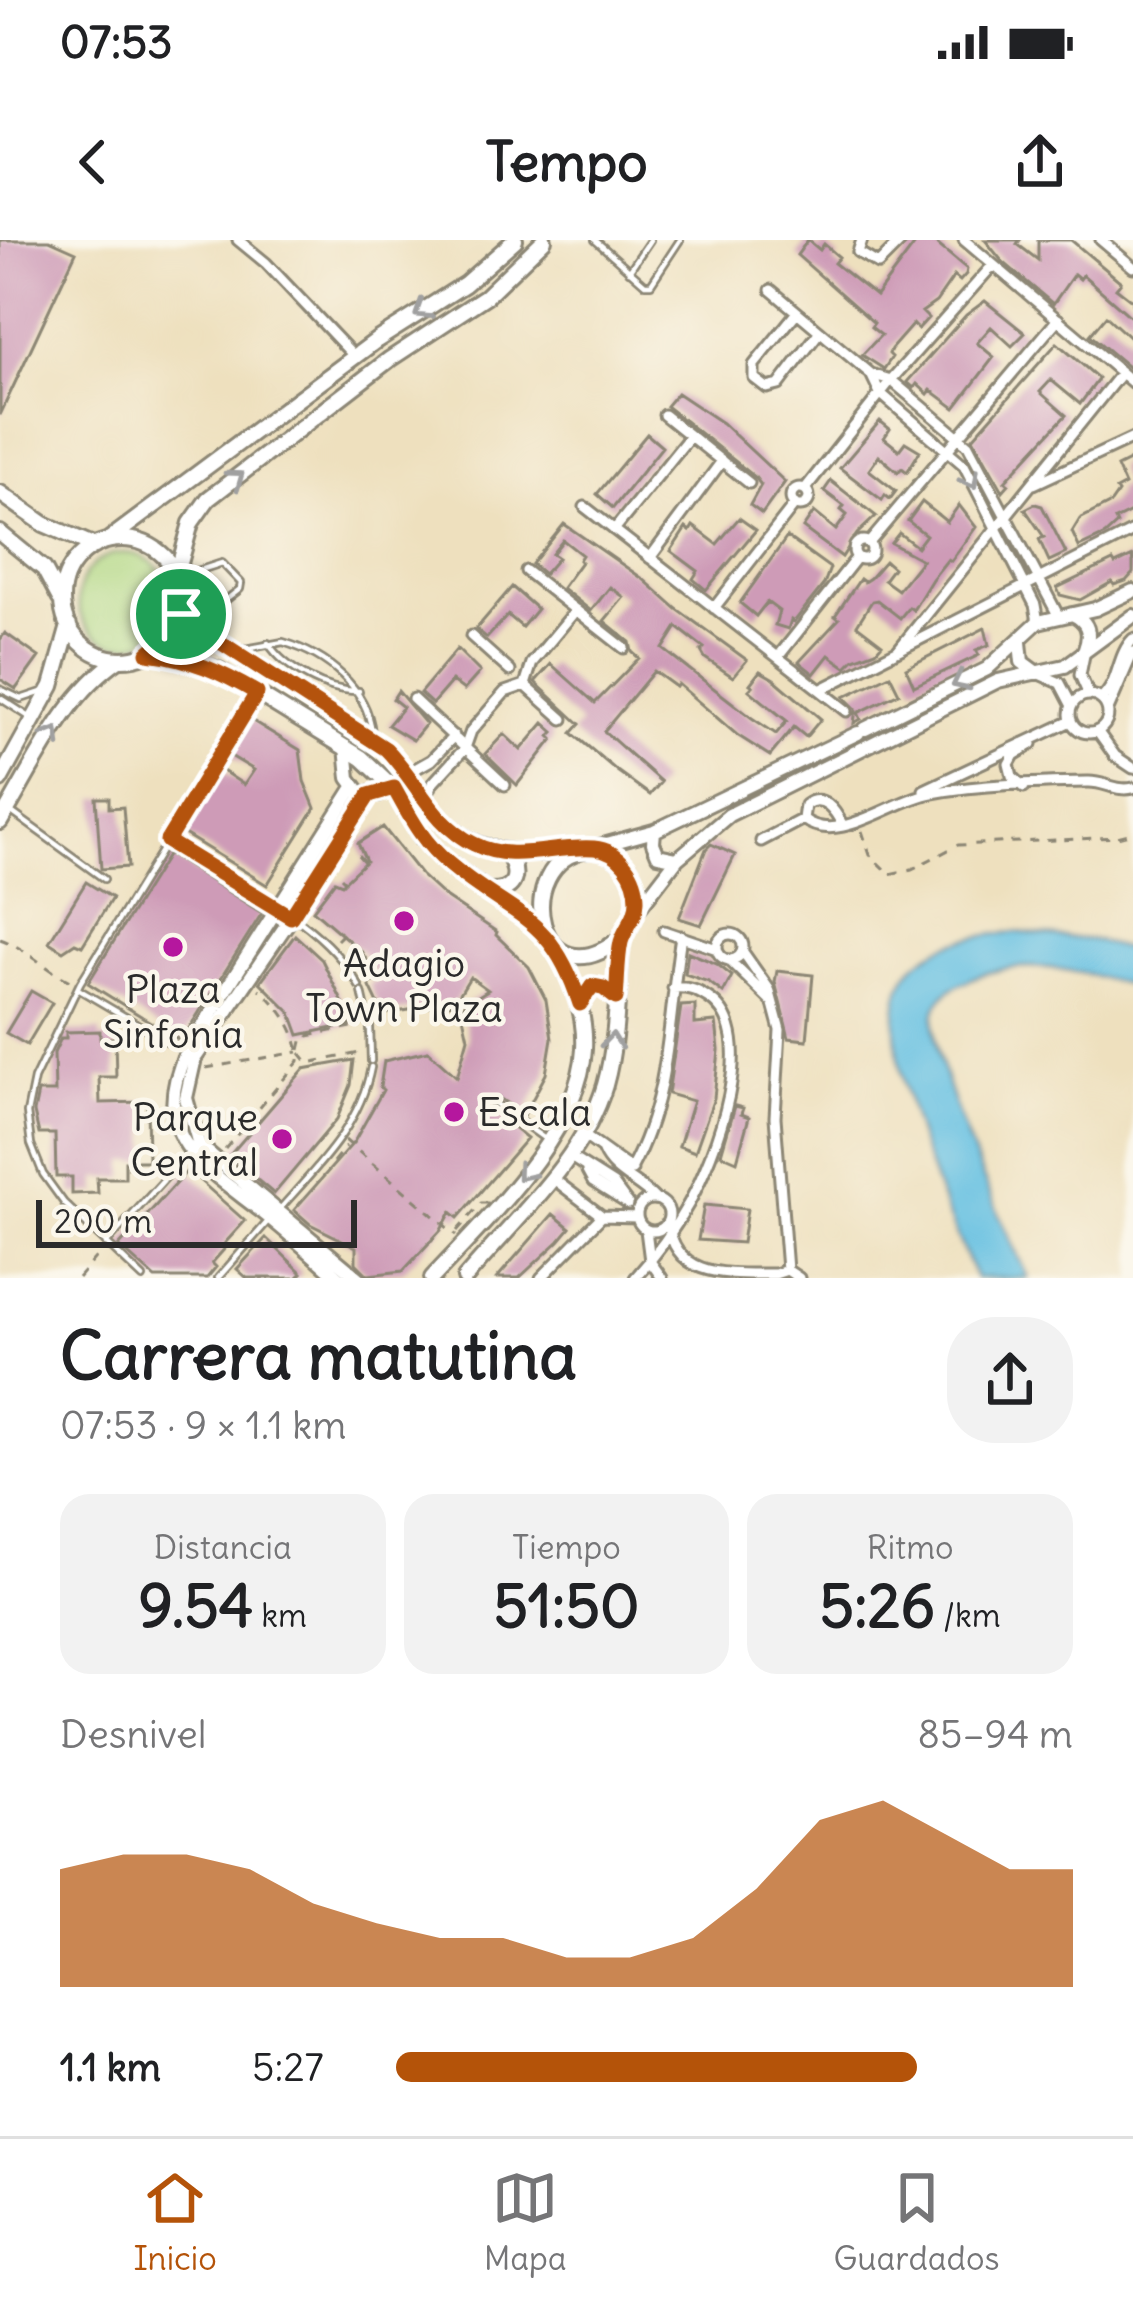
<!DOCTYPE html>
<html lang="es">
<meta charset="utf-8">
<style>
:root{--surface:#fff;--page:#f2f2f2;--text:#202124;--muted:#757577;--line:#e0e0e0;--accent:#b45309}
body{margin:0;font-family:Delius,sans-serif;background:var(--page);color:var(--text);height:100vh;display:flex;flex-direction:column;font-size:45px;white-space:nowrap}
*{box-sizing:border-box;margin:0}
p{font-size:39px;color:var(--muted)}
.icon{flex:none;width:66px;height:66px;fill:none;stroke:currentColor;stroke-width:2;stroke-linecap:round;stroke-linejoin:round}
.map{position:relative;height:1038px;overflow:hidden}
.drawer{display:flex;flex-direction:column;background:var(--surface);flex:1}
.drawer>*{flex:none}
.scale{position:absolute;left:36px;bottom:30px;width:321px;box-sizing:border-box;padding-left:12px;border:6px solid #2b2b2b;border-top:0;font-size:33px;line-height:42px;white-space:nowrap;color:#2b2b2b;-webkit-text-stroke:9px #fbf7ec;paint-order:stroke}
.pin{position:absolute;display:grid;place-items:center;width:102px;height:102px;color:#fff;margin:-51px;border:6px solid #fff;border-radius:50%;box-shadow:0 3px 12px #0007}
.round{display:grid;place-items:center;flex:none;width:126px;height:126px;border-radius:48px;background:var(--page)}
.overview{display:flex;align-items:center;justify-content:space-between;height:204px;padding:0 60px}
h1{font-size:66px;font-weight:800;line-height:90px}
.metrics{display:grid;grid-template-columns:repeat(3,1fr);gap:18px;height:204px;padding:12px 60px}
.metrics div{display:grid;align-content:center;border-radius:30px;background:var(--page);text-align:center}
.metrics b{font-size:60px;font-weight:800}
.metrics small{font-size:33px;font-weight:400}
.metrics p{font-size:33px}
.chart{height:336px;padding:24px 60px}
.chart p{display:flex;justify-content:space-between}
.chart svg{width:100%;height:216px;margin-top:12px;fill:var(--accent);opacity:.7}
ul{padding:0 60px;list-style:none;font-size:39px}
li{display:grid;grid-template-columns:192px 144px 1fr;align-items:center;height:90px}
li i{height:30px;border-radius:15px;background:var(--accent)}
.status{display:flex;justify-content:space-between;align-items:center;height:84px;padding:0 60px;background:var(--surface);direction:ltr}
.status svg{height:33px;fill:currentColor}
header{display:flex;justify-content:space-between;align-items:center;height:156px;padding:0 60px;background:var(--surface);font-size:54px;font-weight:800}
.menu{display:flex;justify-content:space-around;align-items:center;height:168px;border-top:3px solid var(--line);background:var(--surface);font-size:33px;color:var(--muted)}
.menu a{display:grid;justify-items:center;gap:6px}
.menu .active{color:var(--accent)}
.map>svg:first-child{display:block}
.green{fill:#b0d782;stroke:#6e8156;stroke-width:3}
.water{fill:#63bfe1;stroke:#477586;stroke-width:3}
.building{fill:#ce9bb7}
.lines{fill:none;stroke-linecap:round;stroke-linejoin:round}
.service-casing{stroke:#8c8674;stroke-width:10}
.minor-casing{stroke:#8c8674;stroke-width:15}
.tertiary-casing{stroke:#8c8674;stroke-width:18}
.secondary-casing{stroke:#8c8674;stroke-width:20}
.path{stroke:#8c8674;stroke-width:3;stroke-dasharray:9 9;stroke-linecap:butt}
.service{stroke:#fff;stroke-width:4.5}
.minor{stroke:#fff;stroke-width:9}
.tertiary{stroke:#fff;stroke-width:12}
.secondary{stroke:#fff;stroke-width:14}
.oneway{stroke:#a0a0a0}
.route-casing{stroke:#fff;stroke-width:24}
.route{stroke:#b45309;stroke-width:15}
.poi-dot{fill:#b5179e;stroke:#fbf7ec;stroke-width:4.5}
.labels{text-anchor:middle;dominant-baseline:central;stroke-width:9;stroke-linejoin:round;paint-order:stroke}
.poi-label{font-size:39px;fill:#2b2b2b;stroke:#fbf7ec}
</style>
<div class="status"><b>07:53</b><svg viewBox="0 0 49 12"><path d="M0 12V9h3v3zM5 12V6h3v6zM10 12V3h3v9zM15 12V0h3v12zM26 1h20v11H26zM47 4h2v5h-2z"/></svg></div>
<header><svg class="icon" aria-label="back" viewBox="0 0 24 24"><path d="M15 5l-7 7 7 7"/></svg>Tempo<svg class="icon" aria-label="share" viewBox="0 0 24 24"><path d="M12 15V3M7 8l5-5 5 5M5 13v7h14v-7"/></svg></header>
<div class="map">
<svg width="1133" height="1038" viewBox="0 0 1133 1038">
<rect width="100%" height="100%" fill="#fbf7ec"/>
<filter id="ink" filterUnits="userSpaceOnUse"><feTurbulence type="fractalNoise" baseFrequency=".00833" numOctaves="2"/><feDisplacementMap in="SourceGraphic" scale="24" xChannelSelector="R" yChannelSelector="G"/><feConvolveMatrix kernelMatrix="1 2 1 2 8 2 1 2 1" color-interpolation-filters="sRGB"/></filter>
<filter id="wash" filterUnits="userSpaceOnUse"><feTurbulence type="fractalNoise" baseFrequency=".004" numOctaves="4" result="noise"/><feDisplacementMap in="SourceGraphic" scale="48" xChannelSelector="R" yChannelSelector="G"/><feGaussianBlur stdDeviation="2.7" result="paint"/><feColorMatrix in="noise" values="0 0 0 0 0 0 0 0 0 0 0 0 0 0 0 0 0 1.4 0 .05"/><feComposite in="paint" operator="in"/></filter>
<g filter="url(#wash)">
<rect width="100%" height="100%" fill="#eee0be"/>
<path class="green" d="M78 359a46 46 0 1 1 92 0a46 46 0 1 1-92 0Z"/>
<path class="water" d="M1016 692 1093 700 1133 711V746C1077 732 1026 715 970 739 957 745 941 753 936 768 921 809 1007 993 1028 1038H976C948 979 860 782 912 728 939 700 980 695 1016 692Z"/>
<g id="blocks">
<path class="building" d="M0 0H49L76 12 0 175Z
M808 0 820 10 824 4 839 17 834 23 876 56 918 0H932L967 29 966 34 960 41 954 36 936 62 922 72 928 78 918 89 913 84 891 109 889 114 892 117 884 129 862 115 881 95 871 87 874 83 797 15Z
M985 0H1020L1017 4 1038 20V0H1071L1121 42 1116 48 1133 61V79L1083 35 1080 39 1074 34 1053 64 1002 21Z
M985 61 1025 93 1012 106 991 87 977 103 994 117 955 168 931 150 928 154 917 144 914 148 907 142 966 75Z
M1106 76 1133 101V131L1090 95Z
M1057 103 1098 138 1097 141 1080 164 1051 140 1040 152 1066 175 1005 241 1009 244 1003 251 973 198Z
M677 153 722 183 785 242 762 274 750 265 761 245 755 237 666 166Z
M880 181 890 189 884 198 899 210 905 202 920 211 907 232 902 228 898 232 879 216 869 230 896 251 890 259 885 255 882 260 840 228Z
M647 194 662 207 613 268 597 254Z
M1133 219V271L1115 280 1117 284 1105 295 1079 307 1072 292 1080 279 1111 263 1118 253 1116 250 1125 245 1117 227Z
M831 241 876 276 857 294 842 317 803 288 814 272 836 290 847 275 841 270 844 266 824 251Z
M922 262 947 282 959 265 976 287 951 321 948 319 932 339 913 370 909 367 900 378 877 360 872 361 857 385 882 404 876 411 854 419 846 427 829 415 814 434 799 422 839 379 835 376 860 339 864 342 870 338 885 321 893 328 884 340 898 350 922 320 891 303 899 293 917 307 926 295 908 281Z
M1035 264 1042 266 1066 313 1049 321 1039 299 1044 297 1025 269Z
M739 278 756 290 706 350 693 339 698 331 671 311 686 288 690 291 693 286 717 304Z
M564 284 643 339 677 369 747 420 733 437 705 418 701 411 704 408 677 387 663 409 752 478 776 494 787 481 749 450 753 446 750 444 760 431 774 439 821 479 806 497 794 487 770 516 737 495 678 444 676 447 654 431 604 491 661 542 650 555 617 531 572 493 580 484 535 442 551 424 595 463 639 418 632 412 630 402 604 381 624 357 610 347 591 371 562 348 581 322 579 320 582 315 563 300 552 314 558 318 544 334 532 324Z
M787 297 830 328 824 344 794 382 791 380 788 389 775 385 779 371 767 362 756 376 740 363Z
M1133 316V333L1126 341 1114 345 1112 342 1080 360 1060 355 1057 348 1113 321 1115 324Z
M512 347 537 369 522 387 508 375 487 398 476 389Z
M985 388 989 405 976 410 979 415 914 446 906 428Z
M5 393 39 417 16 449 0 439V400Z
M457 409 480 432 464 450 452 441 432 464 420 453Z
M890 435 899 453 858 473 861 479 854 483 856 469 844 457Z
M398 451 426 484 413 500 388 485 403 467 393 459Z
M251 480 300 510 304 541 315 568 267 645 181 592 220 529 244 545 254 530 229 515Z
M544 483 554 492 550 496 553 499 517 545 485 514 504 494 521 510Z
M96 558H109V568L123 567 128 627 101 629Z
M383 587 421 635 445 657 497 692 496 695 529 727 546 760 552 798 546 834 524 875 499 858 490 862 491 869 527 898 458 978 451 972 441 990 403 1031 368 1035 356 1023V1007L310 984 294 970 354 902 383 850 380 847 384 821 428 811 457 837 468 798 461 767 488 750 470 737 454 763 383 774 370 747V743L379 740 361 711 313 670 335 641 342 644 366 621 358 603Z
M711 604 735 615 701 685 679 678 706 609Z
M168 614 262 673 181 801 88 743Z
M86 642 112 658 82 706 75 703 63 711 49 702Z
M295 695 322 720 353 784 299 795 291 773 260 742Z
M688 712 717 724 732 736 723 753 709 742 685 734Z
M777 731 813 735 807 800 789 798 775 742Z
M31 751 52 763 27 805 6 793Z
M695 765V784L716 782 719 810 714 858 695 912 679 906 693 861 668 854 681 766Z
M100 791V798H115L116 837H99L100 863 147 862 148 921H125V938H97L98 953 72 954V937H56L55 894H39L34 872 38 852H55L54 813 61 798H66V792Z
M354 820 351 845 337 879 274 954 229 916 304 829Z
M735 866 743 868 741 874 749 877 737 921 721 914Z
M188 930 245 981 225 1003 227 1006 212 1023 216 1027 207 1038H155L119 1006Z
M704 965 747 969 742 1003 698 1000Z
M553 974 570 988 559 1001 519 1038H497Z
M266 998 302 1033 297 1038H247L237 1029Z"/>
</g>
</g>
<g filter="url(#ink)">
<use href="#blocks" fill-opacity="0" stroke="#8c8674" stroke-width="3"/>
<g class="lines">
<g class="service-casing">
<path id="service" d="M595 0 645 44H651L680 0
M629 31 650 0
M179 337 222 323 241 343 240 349 203 378
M268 403C285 429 327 452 359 451
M240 410 283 402C327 415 367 447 372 493
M0 449 21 459 42 452
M0 458 31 478
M13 573 104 639
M167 601C232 643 321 676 359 746
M78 749 182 810
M362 752 370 787 371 821
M496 864 545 899
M278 971C317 927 360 886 371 827
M106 1004 190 911
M143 1038 64 963 43 934 31 904 27 873 34 839 80 743 255 458
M218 1038 270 979"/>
</g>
<g class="minor-casing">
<path id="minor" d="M238 0 266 23 355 117
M862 0 858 12 878 24 902 0
M964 0 1133 143
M1101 0 1133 27
M771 50 871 134 891 140 968 205 1058 375
M797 72 754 125V138L767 148 779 145 820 91
M871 134 880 153 964 225 1035 365 1038 382
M664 175 749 243
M1034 244 1133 198
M791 257a9 9 0 1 1 18 0a9 9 0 1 1-18 0Z
M805 249 891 140 993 25
M585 267 847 471
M614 290 690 196
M854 310a9 9 0 1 1 18 0a9 9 0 1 1-18 0Z
M869 303 1058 79
M650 318 722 221
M526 331 624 408
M714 368 795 264
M471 396 510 431
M898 410 1121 133
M1085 410 1080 435 1089 455
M778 417 857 317
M1037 433 1060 443 1072 466
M525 445 563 479
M820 450 1133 291
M1070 474a19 19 0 1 1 38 0a19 19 0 1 1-38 0Z
M413 459 505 545
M1101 459C1120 443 1116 416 1133 399
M1108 470 1133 412
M1097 491 1115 516 1133 528
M408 533 431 520 454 496
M1024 547 1012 536 1009 524 1014 515 1032 504
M924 550 1071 481
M425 561 432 544 465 508 471 491 505 452 525 445 532 423 576 370
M843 586C835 570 823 552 805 565L803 579C838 607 893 559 932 553 982 544 1037 543 1089 542 1105 542 1118 552 1133 548
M761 601 803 579
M664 691 717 709
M717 707a13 13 0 1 1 26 0a13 13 0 1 1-26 0Z
M743 712 769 749 780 790 775 877 787 1030
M729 720 771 761
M583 895 632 930
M603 911C612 933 638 941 655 959
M569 916 613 944 627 963
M631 929C671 856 668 776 681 696
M587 931 593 942 628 964
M551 937 602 976
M637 975a16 16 0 1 1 32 0a16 16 0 1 1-32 0Z
M668 981C674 1038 724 1034 775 1034L787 1030 799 1038
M646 990 650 1021 662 1038
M541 1038 602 976 637 977
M635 1038C656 1015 674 990 689 963 714 917 764 791 707 757 695 749 687 747 673 748"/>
</g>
<g class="tertiary-casing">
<path id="tertiary" d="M1072 374C1088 381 1091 393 1085 409
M1020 402 1022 422 1037 433
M865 489 987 429 1038 382 1095 369 1133 351
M346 507 349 538 360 553 379 554 394 548
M654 591 653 603 658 615 677 619
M596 607 654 591 858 493
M637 671 677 619 729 575 998 441 1065 426 1133 376
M339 1038C313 1015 288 992 261 971 204 926 147 897 186 813L354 547
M358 1038 199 905 186 858 195 818 298 668 369 555"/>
</g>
<g class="secondary-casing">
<path id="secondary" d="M0 253 44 284 95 306
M0 293 44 329 60 359
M62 359a60 60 0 1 1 120 0a60 60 0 1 1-120 0Z
M107 301 377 100 465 44 515 0
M177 334 191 283 208 259 390 119 486 56 544 0
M183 357 199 382 220 402 386 509C405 528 416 549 432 569 470 618 522 616 578 610
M148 413 177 417 219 430 362 518 394 548 422 597 445 621 543 691
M0 540 52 446 69 386
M0 582C35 525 63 457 119 419
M489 651C517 652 520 634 507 613
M580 763 592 747 603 748 616 758
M432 1038C486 980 580 891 584 809 586 774 573 742 559 711
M465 1038C514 980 583 920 605 845 618 799 617 746 621 698 642 672 645 636 614 616 606 611 597 607 588 609 508 623 538 766 621 698"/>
</g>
<path class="path" d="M862 591 870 615 889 634 912 629 958 605 1117 597 1133 593
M358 615 365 623
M341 637 345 641
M0 699C26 708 45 729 70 741
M337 700 344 693
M300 810 303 797 356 786
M300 813 308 823 360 813
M206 828 298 812
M345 900 456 995
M225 909 299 821C300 794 280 765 259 749
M333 922 346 906
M457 991 481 963H488
M78 1038 100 1012"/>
<use href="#service" class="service"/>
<use href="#minor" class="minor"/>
<use href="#tertiary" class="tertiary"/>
<use href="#secondary" class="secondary"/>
</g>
<defs><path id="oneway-chevron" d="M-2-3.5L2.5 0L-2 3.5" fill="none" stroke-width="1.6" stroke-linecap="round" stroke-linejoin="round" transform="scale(3)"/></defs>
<g class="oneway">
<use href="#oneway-chevron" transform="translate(422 71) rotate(147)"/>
<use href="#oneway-chevron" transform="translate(236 238) rotate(-36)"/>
<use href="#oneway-chevron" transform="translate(971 240) rotate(61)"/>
<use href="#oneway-chevron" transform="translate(960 442) rotate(154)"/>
<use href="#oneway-chevron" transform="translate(53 495) rotate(-59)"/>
<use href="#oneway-chevron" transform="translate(612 801) rotate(-84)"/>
<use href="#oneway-chevron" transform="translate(524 933) rotate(130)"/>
</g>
</g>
<g class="lines" filter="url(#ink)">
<g class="route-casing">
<path id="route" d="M182 357 199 382 220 402 386 509C417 540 432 584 474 604 514 624 552 605 594 608 620 610 637 635 637 660 637 678 625 687 621 702 617 720 618 740 616 758L603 748 592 746 580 764C551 673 513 678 449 624 423 603 410 577 394 548L369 555 291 677 167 601 257 453C221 432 190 418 148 413L174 390Z"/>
</g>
<use href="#route" class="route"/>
</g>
<g class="poi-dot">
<circle cx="404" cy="681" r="12"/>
<circle cx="173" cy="707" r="12"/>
<circle cx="454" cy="872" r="12"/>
<circle cx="282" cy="899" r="12"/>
</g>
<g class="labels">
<g class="poi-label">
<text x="404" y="723">Adagio<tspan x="404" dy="45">Town Plaza</tspan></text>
<text x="173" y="749">Plaza<tspan x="173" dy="45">Sinfonía</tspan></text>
<text x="478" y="872" text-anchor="start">Escala</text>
<text x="258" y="877" text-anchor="end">Parque<tspan x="258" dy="45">Central</tspan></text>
</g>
</g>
</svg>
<div class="scale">200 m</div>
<div class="pin" style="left:181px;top:374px;background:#1e9e55"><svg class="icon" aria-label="arrive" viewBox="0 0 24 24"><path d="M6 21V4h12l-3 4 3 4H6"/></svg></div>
</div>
<section class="drawer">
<div class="overview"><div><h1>Carrera matutina</h1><p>07:53 · 9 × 1.1 km</p></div><a class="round"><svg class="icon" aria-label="share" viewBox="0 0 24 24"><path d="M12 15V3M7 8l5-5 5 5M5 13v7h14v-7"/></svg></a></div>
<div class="metrics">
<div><p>Distancia</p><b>9.54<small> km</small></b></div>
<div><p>Tiempo</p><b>51:50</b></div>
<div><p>Ritmo</p><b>5:26<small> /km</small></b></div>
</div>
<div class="chart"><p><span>Desnivel</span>85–94 m</p>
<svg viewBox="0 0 160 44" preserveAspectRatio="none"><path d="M0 44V20L10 17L20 17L30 20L40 27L50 31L60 34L70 34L80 38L90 38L100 34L110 24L120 10L130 6L140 13L150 20L160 20V44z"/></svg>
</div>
<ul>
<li><b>1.1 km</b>5:27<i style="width:77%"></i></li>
</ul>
</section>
<nav class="menu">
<a class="active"><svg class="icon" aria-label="home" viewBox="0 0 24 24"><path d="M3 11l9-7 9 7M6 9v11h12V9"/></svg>Inicio</a>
<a><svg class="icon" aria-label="map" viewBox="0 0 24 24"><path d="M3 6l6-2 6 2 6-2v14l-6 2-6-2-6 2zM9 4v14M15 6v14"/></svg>Mapa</a>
<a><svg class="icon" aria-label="saved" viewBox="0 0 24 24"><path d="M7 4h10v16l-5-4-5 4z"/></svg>Guardados</a>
</nav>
